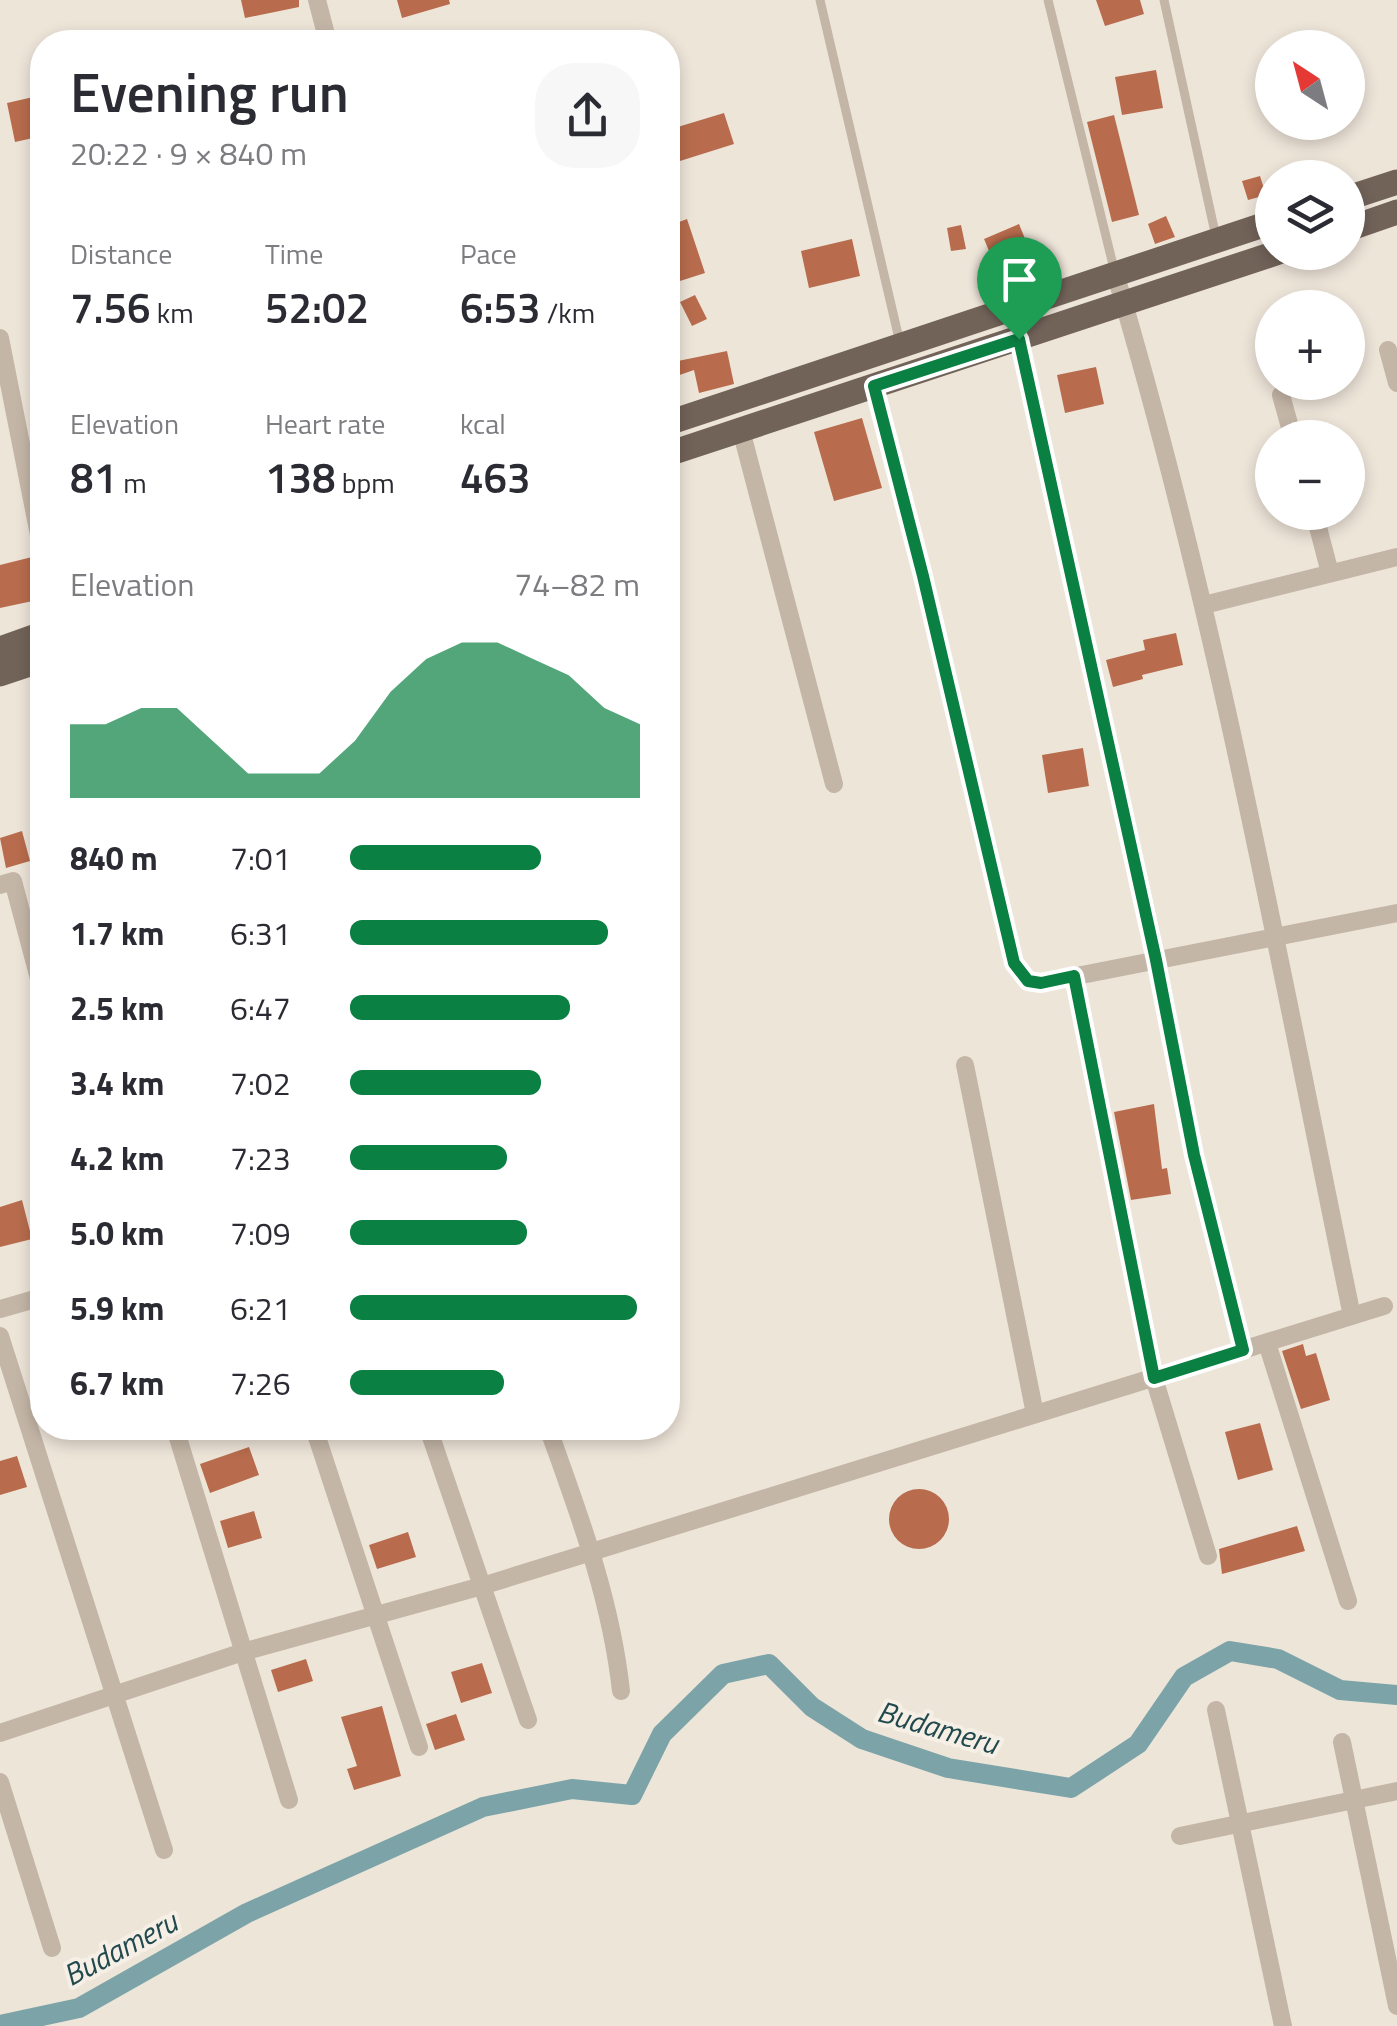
<!DOCTYPE html>
<meta charset="utf-8">
<style>
:root{--surface:#fff;--page:#f7f7f7;--text:#2b2b33;--muted:#7c7c81;--accent:#0b8043}
body{margin:0;font-family:"Titillium Web",sans-serif;background:var(--page);color:var(--text);height:100vh;display:flex;flex-direction:column;font-size:38px;white-space:nowrap}
*{box-sizing:border-box;margin:0}
p{font-size:32px;color:var(--muted)}
.icon{flex:none;width:55px;height:55px;fill:none;stroke:currentColor;stroke-width:2;stroke-linecap:round;stroke-linejoin:round}
.map{position:relative;flex:1;overflow:hidden}
.panel{position:absolute;left:30px;top:30px;width:650px;height:1410px;display:flex;flex-direction:column;background:var(--surface);border-radius:40px;box-shadow:0 5px 15px #0003}
.panel>*{flex:none}
.needle{width:65px;rotate:324deg}
.tools{position:absolute;left:1255px;top:30px;display:grid;gap:20px}
.tools a{display:grid;place-items:center;width:110px;height:110px;border-radius:50%;background:var(--surface);box-shadow:0 5px 15px #0003;font-size:50px}
.pin{position:absolute;display:grid;place-items:center;width:85px;height:85px;color:#fff;margin:-102px -42px;border-radius:50% 50% 50% 0;rotate:-45deg;box-shadow:0 0 10px #0007}
.pin .icon{rotate:45deg}
.round{display:grid;place-items:center;flex:none;width:105px;height:105px;border-radius:40px;background:var(--page)}
.overview{display:flex;align-items:center;justify-content:space-between;height:170px;padding:0 40px}
h1{font-size:55px;font-weight:600;line-height:75px}
.metrics{display:grid;grid-template-columns:repeat(3,1fr);gap:15px;height:170px;padding:10px 40px}
.metrics div{display:grid;align-content:center}
.metrics b{font-size:42px;font-weight:600}
.metrics small{font-size:28px;font-weight:400}
.metrics p{font-size:28px}
.chart{height:280px;padding:20px 40px}
.chart p{display:flex;justify-content:space-between}
.chart svg{width:100%;height:180px;margin-top:10px;fill:var(--accent);opacity:.7}
ul{padding:0 40px;list-style:none;font-size:32px}
li{display:grid;grid-template-columns:160px 120px 1fr;align-items:center;height:75px}
li i{height:25px;border-radius:12px;background:var(--accent)}
.map>svg:first-child{display:block}
.lines{fill:none;stroke-linecap:round;stroke-linejoin:round}
.canal{stroke:#7ca4a8;stroke-width:20}
.building{fill:#b86c4d}
.lane{stroke:#c4b6a7;stroke-width:9}
.street{stroke:#c4b6a7;stroke-width:18}
.primary{stroke:#726359;stroke-width:25}
.route-casing{stroke:#fff;stroke-width:20}
.route{stroke:#0b8043;stroke-width:12}
.labels{text-anchor:middle;dominant-baseline:central;stroke-width:8;stroke-linejoin:round;paint-order:stroke}
.water-label{font-size:30px;font-style:italic;fill:#21494e;stroke:#f6efe5}
</style>
<div class="map">
<svg width="1397" height="2026" viewBox="0 0 1397 2026">
<rect width="100%" height="100%" fill="#eee5d9"/>
<g class="lines">
<path class="canal" d="M0 2025 79 2008 247 1913 483 1807 572 1789 632 1795 662 1734 723 1674 769 1664 812 1707 862 1739 948 1768 1071 1788 1138 1744 1184 1677 1230 1651 1278 1659 1340 1690 1397 1695"/>
</g>
<path class="building" d="M241 0H299V7L245 18Z
M397 0H449L450 4 402 18Z
M1096 0H1140L1144 14 1105 26Z
M1156 70 1163 108 1122 115 1115 77Z
M42 95V136L15 142 7 103Z
M724 113 734 144 680 161 671 129Z
M1114 115 1139 215 1112 222 1087 122Z
M1260 176 1266 195 1248 200 1242 181Z
M1166 216 1175 237 1155 244 1148 224Z
M687 219 705 273 680 281 668 244V226Z
M1019 224 1037 268 1002 282 984 239Z
M961 225 966 249 951 251 947 228Z
M852 239 860 276 809 288 801 251Z
M695 295 707 319 692 326 680 302Z
M727 351 734 384 699 393 694 370 668 379V363Z
M1096 367 1104 404 1065 413 1057 375Z
M862 418 882 488 834 501 814 432Z
M32 557 42 599 0 608V565Z
M1176 633 1183 665 1142 675 1143 679 1113 687 1106 660 1145 650 1143 640Z
M1083 748 1089 786 1048 793 1042 755Z
M22 831 30 861 6 868 0 838Z
M1154 1104 1162 1169 1167 1168 1171 1194 1131 1200 1114 1112Z
M22 1200 32 1239 0 1247V1207Z
M1303 1344 1306 1356 1316 1353 1330 1400 1301 1409 1282 1351Z
M1260 1423 1273 1470 1238 1480 1225 1432Z
M249 1447 259 1475 210 1493 200 1464Z
M17 1456 27 1487 0 1495V1461Z
M889 1519a30 30 0 1 1 60 0a30 30 0 1 1-60 0Z
M254 1511 262 1538 228 1548 220 1521Z
M1297 1526 1305 1551 1222 1574 1219 1549Z
M408 1532 416 1557 377 1569 369 1545Z
M306 1659 313 1681 278 1692 271 1670Z
M482 1663 492 1693 461 1703 451 1672Z
M382 1706 401 1776 354 1790 347 1769 357 1766 341 1717Z
M456 1714 465 1740 435 1750 426 1724Z"/>
<g class="lines">
<path class="lane" d="M820 0 900 343
M1048 0 1114 269
M1164 0 1216 237"/>
<path class="street" d="M317 0 328 42
M1115 273C1217 615 1280 967 1352 1316
M0 338 42 550
M1019 339 1157 960 1194 1155 1243 1350
M1388 350 1397 383
M874 386 923 576 1014 963C1021 976 1026 981 1041 983L1397 913
M1281 395 1293 438
M741 430 834 784
M1314 512 1330 573
M1204 605 1397 557
M0 885 13 881 42 990
M1074 977 1154 1378 1208 1556
M965 1065 1035 1414
M0 1309 42 1297
M0 1336 164 1850
M1267 1343 1348 1601
M175 1428 289 1800
M314 1428 419 1747
M428 1428 528 1720
M548 1428C579 1514 611 1599 621 1691
M1216 1710 1283 2026
M0 1733 246 1651 482 1586 1384 1306
M1342 1742 1397 2006
M0 1782 52 1948
M1180 1836 1397 1791"/>
<path class="primary" d="M1348 198 1397 182
M1348 229 1397 212
M668 423 1272 222
M668 454 1279 252
M0 649 42 634
M0 674 42 660"/>
</g>
<g class="lines">
<g class="route-casing">
<path id="route" d="M1019 339 1156 960 1194 1155 1243 1350 1154 1378 1074 976 1041 983 1028 981 1014 963 923 576 874 386Z"/>
</g>
<use href="#route" class="route"/>
</g>
<g class="labels">
<g class="water-label">
<text transform="translate(938 1727) rotate(16)">Budameru</text>
<text transform="translate(120 1948) rotate(-28)">Budameru</text>
</g>
</g>
</svg>
<div class="tools">
<a><svg class="needle" viewBox="-14 -14 28 28"><path d="M0-13l5 13h-10z" fill="#e53935"/><path d="M0 13l5-13h-10z" fill="#7c7c81"/></svg></a>
<a><svg class="icon" aria-label="layers" viewBox="0 0 24 24"><path d="M12 4l9 5-9 5-9-5zM3 14l9 5 9-5"/></svg></a>
<a>+</a>
<a>−</a>
</div>
<div class="pin" style="left:1019px;top:339px;background:#1e9e55"><svg class="icon" aria-label="arrive" viewBox="0 0 24 24"><path d="M6 21V4h12l-3 4 3 4H6"/></svg></div>
<section class="panel">
<div class="overview"><div><h1>Evening run</h1><p>20:22 · 9 × 840 m</p></div><a class="round"><svg class="icon" aria-label="share" viewBox="0 0 24 24"><path d="M12 15V3M7 8l5-5 5 5M5 13v7h14v-7"/></svg></a></div>
<div class="metrics">
<div><p>Distance</p><b>7.56<small> km</small></b></div>
<div><p>Time</p><b>52:02</b></div>
<div><p>Pace</p><b>6:53<small> /km</small></b></div>
</div>
<div class="metrics">
<div><p>Elevation</p><b>81<small> m</small></b></div>
<div><p>Heart rate</p><b>138<small> bpm</small></b></div>
<div><p>kcal</p><b>463</b></div>
</div>
<div class="chart"><p><span>Elevation</span>74–82 m</p>
<svg viewBox="0 0 160 44" preserveAspectRatio="none"><path d="M0 44V26L10 26L20 22L30 22L40 30L50 38L60 38L70 38L80 30L90 18L100 10L110 6L120 6L130 10L140 14L150 22L160 26V44z"/></svg>
</div>
<ul>
<li><b>840 m</b>7:01<i style="width:66%"></i></li>
<li><b>1.7 km</b>6:31<i style="width:89%"></i></li>
<li><b>2.5 km</b>6:47<i style="width:76%"></i></li>
<li><b>3.4 km</b>7:02<i style="width:66%"></i></li>
<li><b>4.2 km</b>7:23<i style="width:54%"></i></li>
<li><b>5.0 km</b>7:09<i style="width:61%"></i></li>
<li><b>5.9 km</b>6:21<i style="width:99%"></i></li>
<li><b>6.7 km</b>7:26<i style="width:53%"></i></li>
</ul>
</section>
</div>
